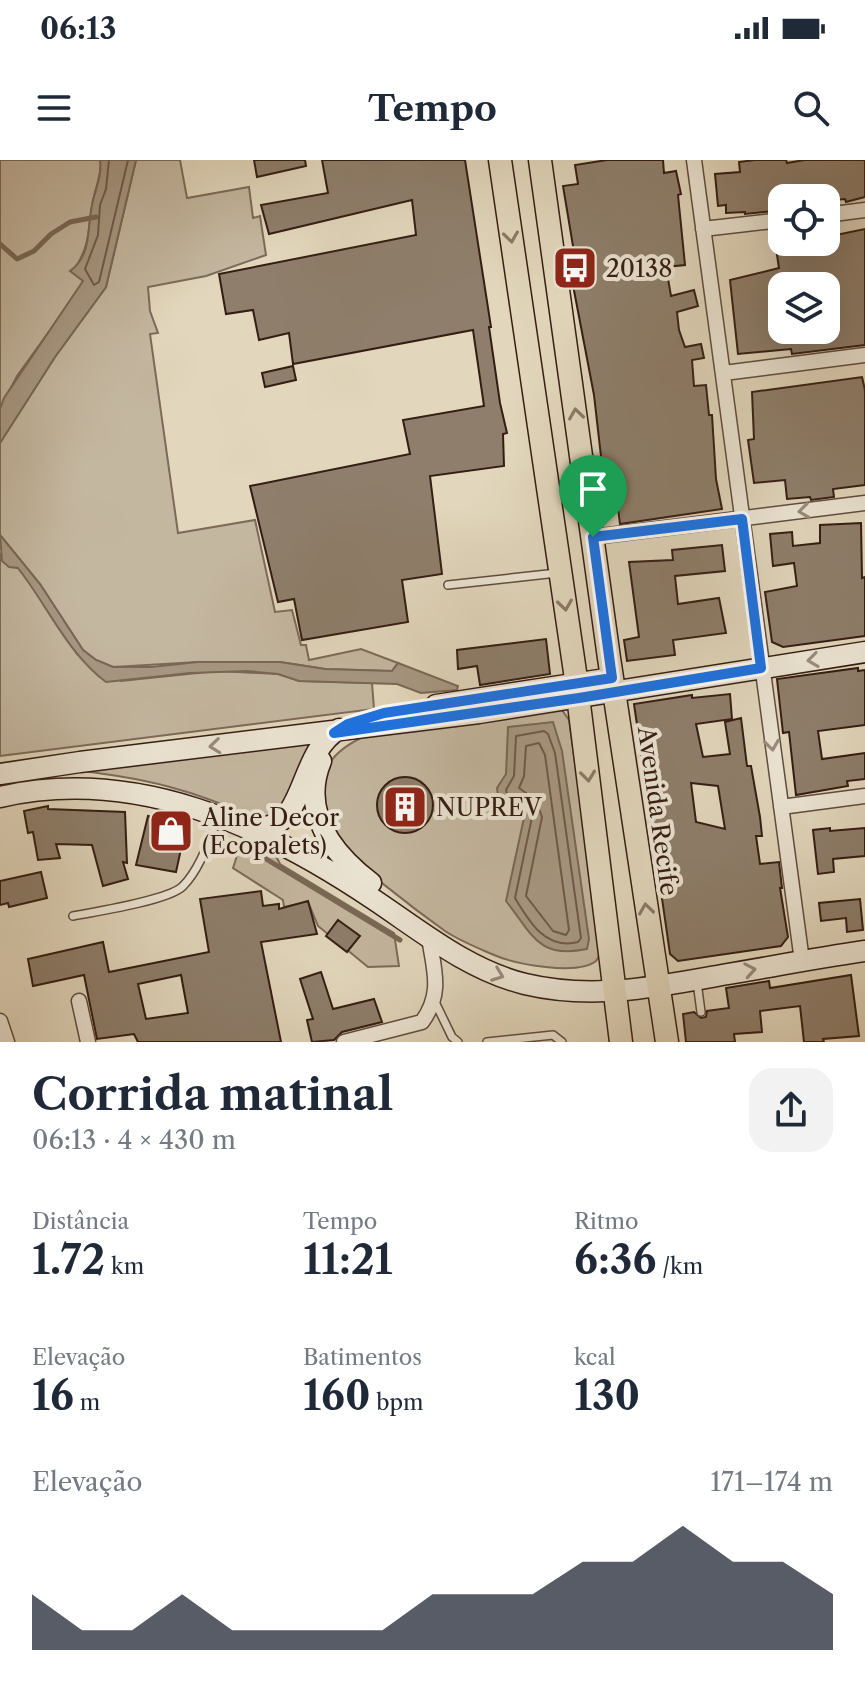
<!DOCTYPE html>
<html lang="pt">
<meta charset="utf-8">
<style>
:root{--surface:#fff;--page:#f2f2f3;--text:#1f2937;--muted:#747a83;--accent:#111827}
body{margin:0;font-family:"Libre Caslon Text",serif;background:var(--page);color:var(--text);height:100vh;display:flex;flex-direction:column;font-size:30px;white-space:nowrap}
*{box-sizing:border-box;margin:0}
p{font-size:26px;color:var(--muted)}
.icon{flex:none;width:44px;height:44px;fill:none;stroke:currentColor;stroke-width:2;stroke-linecap:round;stroke-linejoin:round}
.map{position:relative;height:882px;overflow:hidden}
.details{display:flex;flex-direction:column;background:var(--surface);flex:1}
.details>*{flex:none}
.tools{position:absolute;left:768px;top:24px;display:grid;gap:16px}
.tools a{display:grid;place-items:center;width:72px;height:72px;border-radius:16px;background:var(--surface);box-shadow:0 8px 32px #0002;font-size:40px}
.pin{position:absolute;display:grid;place-items:center;width:68px;height:68px;color:#fff;margin:-82px -34px;border-radius:50% 50% 50% 0;rotate:-45deg;box-shadow:0 0 8px #0007}
.pin .icon{rotate:45deg}
.round{display:grid;place-items:center;flex:none;width:84px;height:84px;border-radius:24px;background:var(--page)}
.headline{display:flex;align-items:center;justify-content:space-between;height:136px;padding:0 32px}
h1{font-size:44px;font-weight:700;line-height:60px}
.figures{display:grid;grid-template-columns:repeat(3,1fr);gap:12px;height:136px;padding:8px 32px}
.figures div{display:grid;align-content:center}
.figures b{font-size:40px;font-weight:700}
.figures small{font-size:22px;font-weight:400}
.figures p{font-size:22px}
.chart{height:224px;padding:16px 32px}
.chart p{display:flex;justify-content:space-between}
.chart svg{width:100%;height:144px;margin-top:8px;fill:var(--accent);opacity:.7}
.status{display:flex;justify-content:space-between;align-items:center;height:56px;padding:0 40px;background:var(--surface);direction:ltr}
.status svg{height:22px;fill:currentColor}
header{display:flex;justify-content:space-between;align-items:center;height:104px;padding:0 32px;background:var(--surface);font-size:36px;font-weight:700}
.map>svg:first-child{display:block}
.green{fill:#c4b7a0;stroke:#7c6a5a;stroke-width:2}
.water{fill:#a79883;stroke:#796756;stroke-width:2}
.lines{fill:none;stroke-linecap:round;stroke-linejoin:round}
.shore{stroke:#6e5a4b;stroke-width:2}
.stream{stroke:#796756;stroke-width:5}
.building{fill:#8e7e6b;stroke:#341d13;stroke-width:2;fill-rule:evenodd}
.lane-casing{stroke:#604c3e;stroke-width:10}
.street-casing{stroke:#604c3e;stroke-width:17}
.secondary-casing{stroke:#341d13;stroke-width:23}
.primary-casing{stroke:#341d13;stroke-width:25}
.lane{stroke:#ece5d4;stroke-width:7}
.street{stroke:#ece5d4;stroke-width:14}
.secondary{stroke:#ece5d4;stroke-width:20}
.primary{stroke:#e2d7bd;stroke-width:22}
.oneway{stroke:#8b7a68}
.oneway2{stroke:#998b7d}
.route-casing{stroke:#fff;stroke-width:16}
.route{stroke:#1a73e8;stroke-width:10}
.labels{text-anchor:middle;dominant-baseline:central;stroke-width:8;stroke-linejoin:round;paint-order:stroke}
.poi-label{font-size:24px;fill:#341d13;stroke:#ece5d4;text-anchor:start}
.street-label{font-size:24px;fill:#341d13;stroke:#ece5d4}
</style>
<div class="status"><b>06:13</b><svg viewBox="0 0 49 12"><path d="M0 12V9h3v3zM5 12V6h3v6zM10 12V3h3v9zM15 12V0h3v12zM26 1h20v11H26zM47 4h2v5h-2z"/></svg></div>
<header><svg class="icon" aria-label="menu" viewBox="0 0 24 24"><path d="M4 6h16M4 12h16M4 18h16"/></svg>Tempo<svg class="icon" aria-label="search" viewBox="0 0 24 24"><circle cx="10" cy="10" r="6"/><path d="M15 15l6 6"/></svg></header>
<div class="map">
<svg width="865" height="882" viewBox="0 0 865 882">
<rect width="100%" height="100%" fill="#e2d7bd"/>
<filter id="stains"><feTurbulence type="fractalNoise" baseFrequency=".0025" numOctaves="4"/><feColorMatrix values="0 0 0 0 .2 0 0 0 0 .09 0 0 0 0 .02 0 0 0 .5 -.17"/></filter>
<radialGradient id="worn" r=".72"><stop offset=".6" stop-color="#630" stop-opacity="0"/><stop offset="1" stop-color="#630" stop-opacity=".3"/></radialGradient>
<path class="green" d="M0 0H100L101 2C101 18 94 31 92 46 87 73 91 81 76 107L83 120 81 127 17 216 0 249Z
M136 0H180L187 38 249 27 253 58 260 56 266 95 206 116 148 127 150 151 158 173 150 174 178 373 255 360 275 452 292 450 301 485H306L309 500 361 489 398 503 392 511 325 509 280 502H198L113 507 96 500 83 490 40 424 0 375V283L55 197 106 127Z
M0 393C3 403 7 406 18 408L38 434 77 494 121 521 217 511 278 514 300 521 372 523 374 549 0 596Z
M562 550 569 560 601 784C600 790 601 796 596 801 577 816 515 804 494 795 478 788 460 781 445 771 424 756 343 696 333 676 308 629 320 594 370 574Z
M320 578 288 644 264 663C195 629 141 617 65 609Z
M244 674 272 688 280 704 394 773 399 806 368 807 318 766 308 742 284 747 283 740 233 708Z"/>
<path class="water" d="M100 0H136L106 127 55 197 0 283V249L4 238 83 121 70 111C92 95 87 69 92 45 95 29 102 17 100 0Z
M0 375 40 424 83 490 96 500 113 507H151L198 502H280L325 509 392 511 398 503 458 526 457 530 421 533 397 524 299 521 278 514 247 511 190 513 106 522C68 494 47 445 18 408L9 407 2 401Z
M553 562 562 591 589 779 587 789C538 799 533 775 506 741L524 658 521 650 499 643 497 628 506 614 508 567Z"/>
<g class="lines">
<path class="shore" d="M109 0 106 29 100 45 98 75 85 109 94 125 99 122 128 0
M544 571 548 574 555 593 581 778 578 782C546 790 530 763 515 738L532 657 527 644 508 637 506 630 514 616 516 576Z
M539 583 545 595 569 770 566 775 553 771 526 736 542 657 536 640 519 628 524 616 526 586Z"/>
<path class="stream" d="M0 84 17 99 34 91 51 74 70 62 96 57
M243 685 400 780"/>
</g>
<path class="building" d="M254 0H305L306 6 257 17Z
M322 0H465L491 167H489L500 243 507 273 503 274 504 306 430 316 442 414 402 420 408 462 302 480 294 439 278 442 250 326 410 294 403 260 484 246 473 170 293 204 289 173 259 180 253 150 226 154 219 114 416 75 412 40 269 74 261 45 328 33Z
M607 0H663L664 13 676 11 681 34 678 35 685 105 666 107 671 136 694 130 698 146 677 152 679 170 685 187 701 184 704 198 692 200 694 226 706 225 709 255H712L716 319 722 349 620 364 618 348 607 349 594 235 568 99 575 98 563 26 578 24 575 5Z
M755 0H786L787 3 804 0H865V37L846 42 845 39 826 41V38H782V50L745 54V52L726 53V45L718 46 715 14 740 12 739 2Z
M865 69V185L792 194 791 189 738 194 730 120 779 108 775 82H826V77ZM826 123V170H782V126Z
M293 206 296 220 265 227 262 213Z
M862 217 865 230V325L833 329 834 337 811 340 810 337 787 339 785 320 754 323 748 280 754 279 752 232Z
M861 363 862 418 865 417V476L783 487 772 482 765 432 797 426 794 403 773 406 770 374 792 372 793 386 820 383V365Z
M722 385 725 411 675 416 678 444 719 438 726 473 673 480 675 495 627 501 624 480 639 477 629 402 673 400 672 390Z
M546 479 550 514 480 525 477 506 458 509 457 490Z
M858 508V511L865 510V565L818 571 822 599 865 593V619L847 621 848 626 796 635 789 572 783 573 777 519Z
M730 534 732 559 696 564 703 597 730 594 725 562 741 558 747 606H751L760 657 762 676H756L760 704 779 702 782 728H780L788 777 781 786 678 801 670 794 634 544 692 535V538ZM691 623 718 626 725 669 696 662Z
M377 645a28 28 0 1 1 56 0a28 28 0 1 1-56 0Z
M48 646V649L125 652 127 703 123 702 128 719 103 726 92 685 56 684 60 698 38 700 33 672 28 673 24 651Z
M148 656 186 666 176 712 136 705Z
M830 668V671L865 668V696L833 699 834 712 818 714 813 670Z
M41 712 47 738 9 747 8 743 0 745V721Z
M261 731 263 746 279 744V749L308 741 317 774 261 782 281 882H138L134 874 97 879 84 815 33 826 28 799 103 782 109 812 209 792 200 739ZM181 815 188 853 146 859 138 824Z
M860 739 863 770 847 772 846 758 821 761 819 743Z
M338 760 360 776 347 792 326 776Z
M321 812 333 849 374 839 382 862 342 872 334 880 312 882 307 860 313 859 300 819Z
M851 815 859 876 823 879 824 882H804L800 846 760 851 762 872 734 874 735 882H686L683 854 694 852 701 858 706 857 707 851 729 848 726 828 769 821 770 828Z"/>
<g class="lines">
<g class="lane-casing">
<path id="lane" d="M448 425 557 413
M73 756C95 752 170 740 183 726 200 709 209 680 218 658
M697 822 701 852
M435 842 452 877 458 882
M487 882 553 875 562 882"/>
</g>
<g class="street-casing">
<path id="street" d="M694 0 802 801
M826 55 865 50
M703 69 782 60
M724 213 865 195
M593 377 865 343
M781 647 865 636
M79 841 88 882
M0 861 7 882
M344 882 422 862C443 833 434 810 429 778"/>
</g>
<g class="secondary-casing">
<path id="secondary" d="M436 545 612 518
M321 601C300 652 333 694 371 723
M0 614 80 602 479 553 865 492
M0 637C135 606 263 665 373 739 421 771 468 810 525 824 592 840 656 827 722 815 770 807 817 798 865 791
M251 666C307 678 295 595 339 569"/>
</g>
<g class="primary-casing">
<path id="primary" d="M500 0 575 512 621 882
M540 0 609 498 667 882"/>
</g>
<use href="#lane" class="lane"/>
<use href="#street" class="street"/>
<use href="#secondary" class="secondary"/>
<use href="#primary" class="primary"/>
</g>
<defs><path id="oneway-chevron" d="M-2-3.5L2.5 0L-2 3.5" fill="none" stroke-width="1.6" stroke-linecap="round" stroke-linejoin="round" transform="scale(2)"/></defs>
<g class="oneway">
<use href="#oneway-chevron" transform="translate(511 77) rotate(82)"/>
<use href="#oneway-chevron" transform="translate(576 254) rotate(-98)"/>
<use href="#oneway-chevron" transform="translate(565 445) rotate(82)"/>
<use href="#oneway-chevron" transform="translate(588 616) rotate(83)"/>
<use href="#oneway-chevron" transform="translate(646 749) rotate(-98)"/>
</g>
<g class="oneway2">
<use href="#oneway-chevron" transform="translate(804 351) rotate(173)"/>
<use href="#oneway-chevron" transform="translate(813 500) rotate(172)"/>
<use href="#oneway-chevron" transform="translate(772 585) rotate(82)"/>
<use href="#oneway-chevron" transform="translate(215 586) rotate(174)"/>
<use href="#oneway-chevron" transform="translate(750 810) rotate(-10)"/>
<use href="#oneway-chevron" transform="translate(498 815) rotate(21)"/>
</g>
<g class="lines">
<g class="route-casing">
<path id="route" d="M742 359 761 508 579 538 334 573 348 564 384 553 612 518 593 377Z"/>
</g>
<use href="#route" class="route"/>
</g>
<defs>
<g id="bus-square" transform="scale(2.3)"><rect x="-9" y="-9" width="18" height="18" rx="4" fill="#8f2418" stroke="#ece5d4"/><path d="M-5-6H5V4H4V6H2V4H-2V6H-4V4H-5ZM-3.5-4V0h7V-4ZM-3.5 1.2v1.5H-2V1.2ZM2 1.2v1.5H3.5V1.2Z" fill="#fff"/></g>
<g id="building-square" transform="scale(2.3)"><rect x="-9" y="-9" width="18" height="18" rx="4" fill="#8f2418" stroke="#ece5d4"/><path d="M-4-6H4V6H1V3H-1V6H-4ZM-2.5-4.3h1.7v1.8h-1.7ZM.8-4.3h1.7v1.8H.8ZM-2.5-1h1.7V.8h-1.7ZM.8-1h1.7V.8H.8Z" fill="#fff"/></g>
<g id="shop-square" transform="scale(2.3)"><rect x="-9" y="-9" width="18" height="18" rx="4" fill="#8f2418" stroke="#ece5d4"/><path d="M-5-2.5h2.3a2.7 3.5 0 0 1 5.4 0H5L5.5 6h-11ZM-1.5-2.5h3a1.5 2.3 0 0 0-3 0Z" fill="#fff"/></g>
</defs>
<g fill-rule="evenodd">
<use href="#bus-square" x="575" y="108"/>
<use href="#building-square" x="405" y="647"/>
<use href="#shop-square" x="171" y="671"/>
</g>
<g class="labels">
<g class="poi-label">
<text x="606" y="108">20138</text>
<text x="436" y="647">NUPREV</text>
<text x="202" y="657">Aline Decor<tspan x="202" dy="28">(Ecopalets)</tspan></text>
</g>
<g class="street-label">
<text transform="translate(658 651) rotate(82)">Avenida Recife</text>
</g>
</g>
<rect width="100%" height="100%" filter="url(#stains)"/>
<rect width="100%" height="100%" fill="url(#worn)"/>
</svg>
<div class="tools">
<a><svg class="icon" aria-label="locate" viewBox="0 0 24 24"><circle cx="12" cy="12" r="6"/><path d="M12 2v4M12 18v4M2 12h4M18 12h4"/></svg></a>
<a><svg class="icon" aria-label="layers" viewBox="0 0 24 24"><path d="M12 4l9 5-9 5-9-5zM3 14l9 5 9-5"/></svg></a>
</div>
<div class="pin" style="left:593px;top:377px;background:#1e9e55"><svg class="icon" aria-label="arrive" viewBox="0 0 24 24"><path d="M6 21V4h12l-3 4 3 4H6"/></svg></div>
</div>
<section class="details">
<div class="headline"><div><h1>Corrida matinal</h1><p>06:13 · 4 × 430 m</p></div><a class="round"><svg class="icon" aria-label="share" viewBox="0 0 24 24"><path d="M12 15V3M7 8l5-5 5 5M5 13v7h14v-7"/></svg></a></div>
<div class="figures">
<div><p>Distância</p><b>1.72<small> km</small></b></div>
<div><p>Tempo</p><b>11:21</b></div>
<div><p>Ritmo</p><b>6:36<small> /km</small></b></div>
</div>
<div class="figures">
<div><p>Elevação</p><b>16<small> m</small></b></div>
<div><p>Batimentos</p><b>160<small> bpm</small></b></div>
<div><p>kcal</p><b>130</b></div>
</div>
<div class="chart"><p><span>Elevação</span>171–174 m</p>
<svg viewBox="0 0 160 44" preserveAspectRatio="none"><path d="M0 44V27L10 38L20 38L30 27L40 38L50 38L60 38L70 38L80 27L90 27L100 27L110 17L120 17L130 6L140 17L150 17L160 27V44z"/></svg>
</div>
</section>
